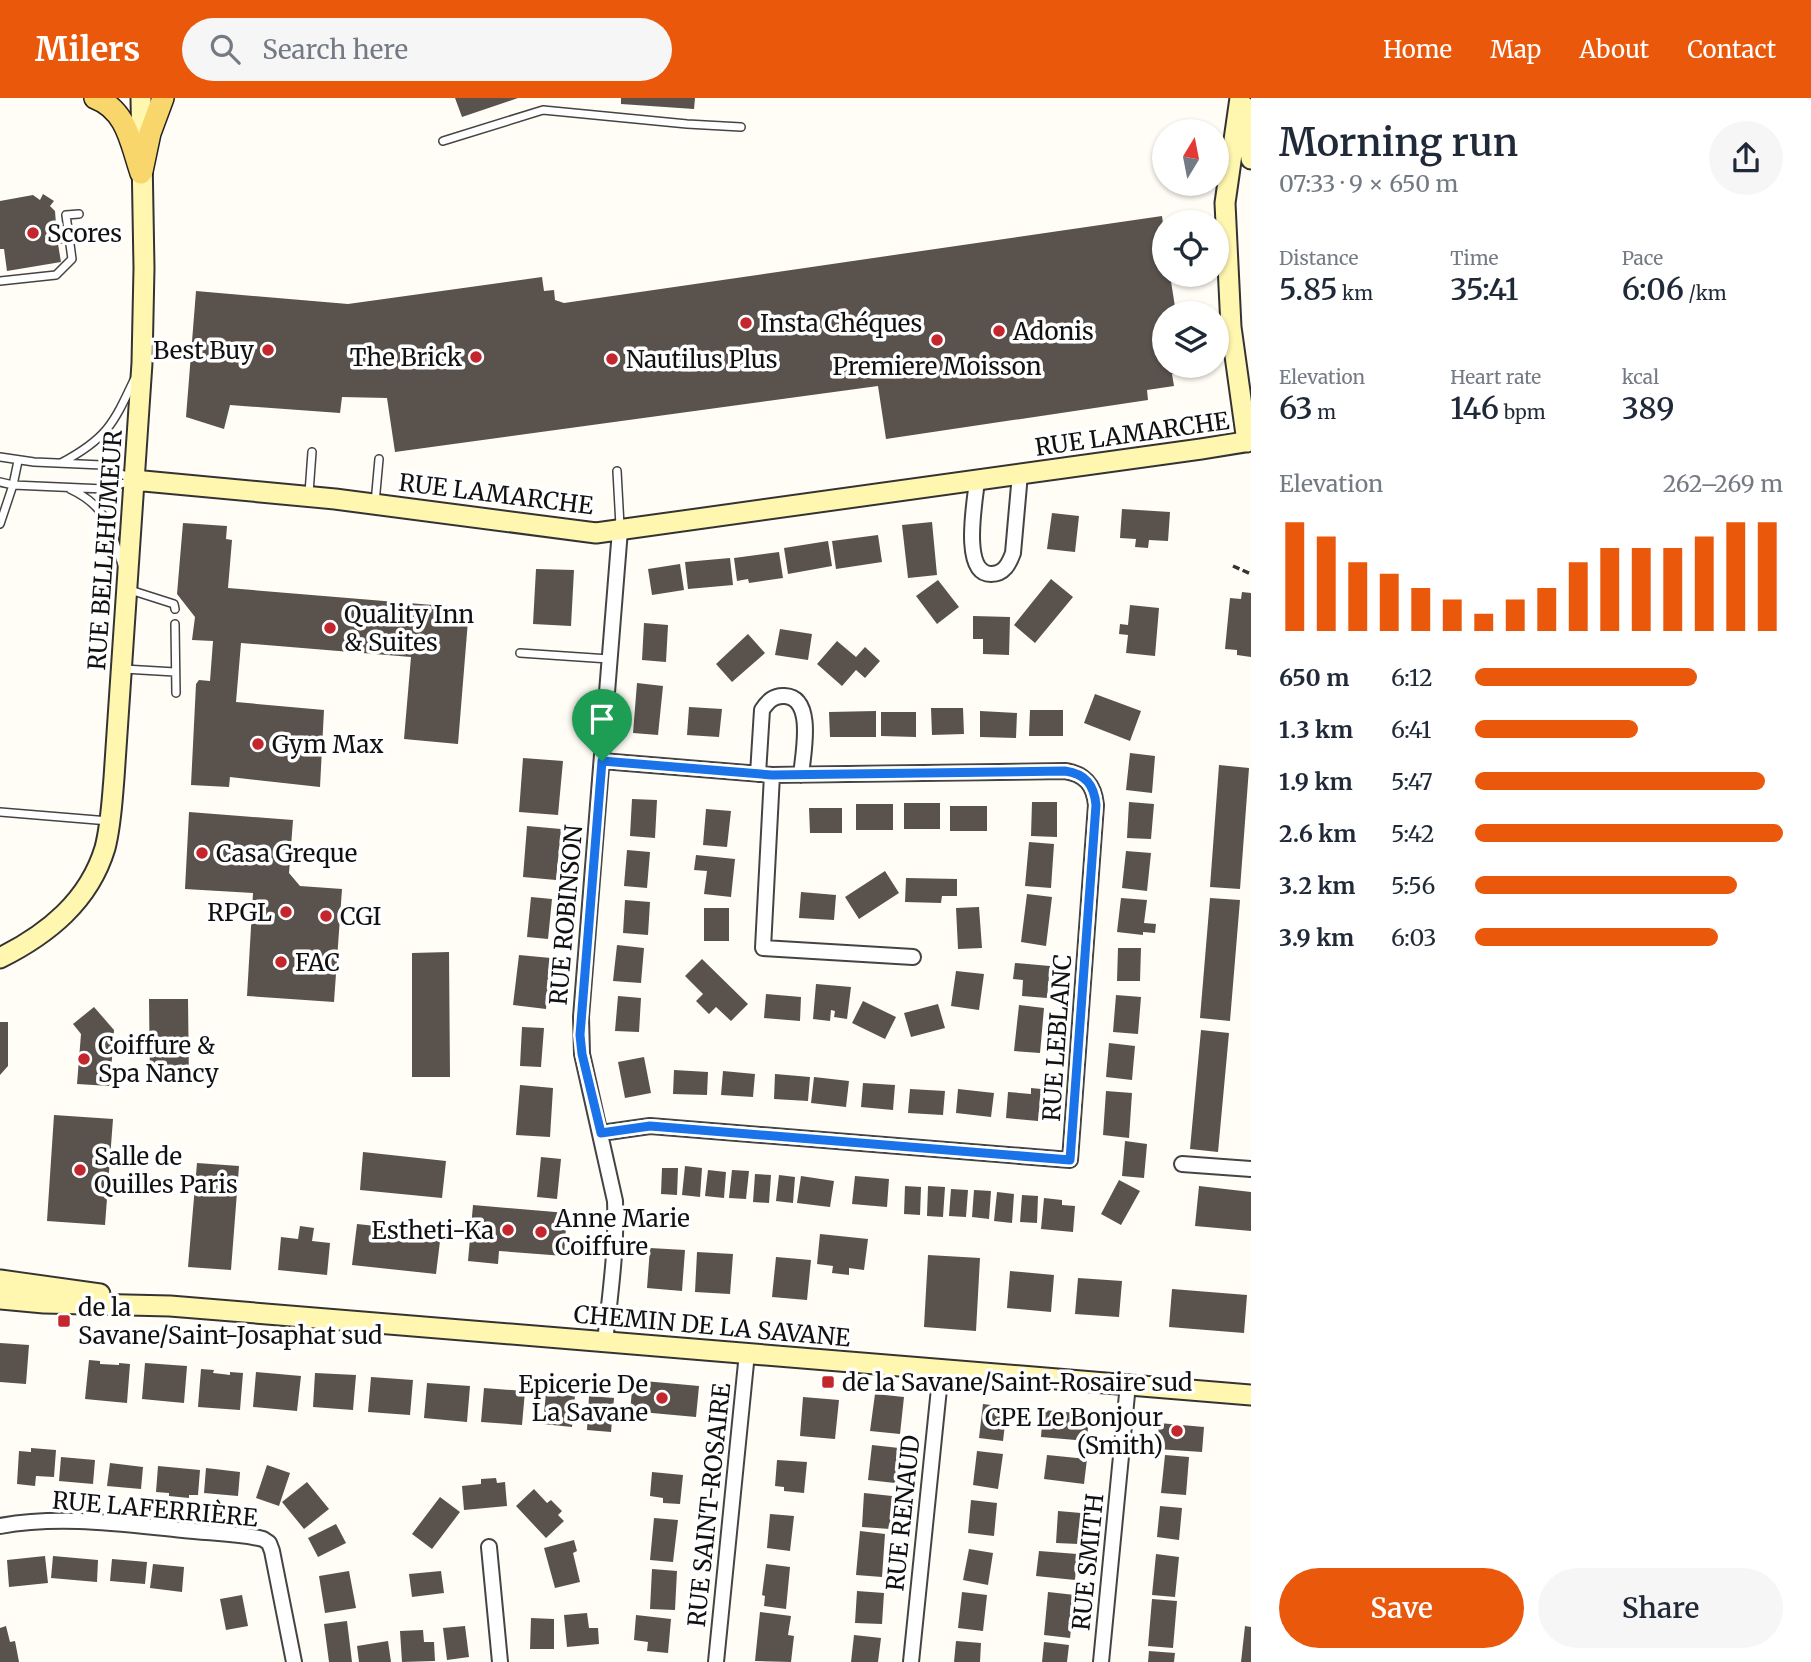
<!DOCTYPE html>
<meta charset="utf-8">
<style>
:root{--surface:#fff;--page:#f6f6f7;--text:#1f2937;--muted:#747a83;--accent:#ea580c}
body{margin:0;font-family:Merriweather,serif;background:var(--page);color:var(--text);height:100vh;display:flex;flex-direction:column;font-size:26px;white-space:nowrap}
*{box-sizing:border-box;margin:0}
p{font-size:23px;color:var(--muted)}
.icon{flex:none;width:38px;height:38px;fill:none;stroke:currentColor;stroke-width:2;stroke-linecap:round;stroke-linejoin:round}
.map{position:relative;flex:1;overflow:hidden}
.drawer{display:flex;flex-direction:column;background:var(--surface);width:560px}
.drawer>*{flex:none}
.needle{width:46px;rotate:10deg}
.controls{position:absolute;left:1152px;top:21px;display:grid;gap:14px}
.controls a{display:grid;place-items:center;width:77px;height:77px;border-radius:50%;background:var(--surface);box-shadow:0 2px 5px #0004;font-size:35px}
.pin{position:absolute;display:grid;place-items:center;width:60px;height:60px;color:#fff;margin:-72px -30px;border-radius:50% 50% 50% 0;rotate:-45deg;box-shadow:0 0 7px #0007}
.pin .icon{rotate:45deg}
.round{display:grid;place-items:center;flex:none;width:74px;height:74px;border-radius:37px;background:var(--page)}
.summary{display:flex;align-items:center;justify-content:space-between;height:119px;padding:0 28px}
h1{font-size:38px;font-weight:600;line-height:52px}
.metrics{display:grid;grid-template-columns:repeat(3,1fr);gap:10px;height:119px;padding:7px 28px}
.metrics div{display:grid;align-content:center}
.metrics b{font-size:30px;font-weight:600}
.metrics small{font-size:19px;font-weight:400}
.metrics p{font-size:19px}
.chart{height:196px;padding:14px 28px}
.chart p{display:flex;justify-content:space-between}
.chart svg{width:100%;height:126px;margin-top:7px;stroke:var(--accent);stroke-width:6}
.cta{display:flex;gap:14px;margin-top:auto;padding:14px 28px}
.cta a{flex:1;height:80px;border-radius:42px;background:var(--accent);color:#fff;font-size:28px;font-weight:600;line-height:80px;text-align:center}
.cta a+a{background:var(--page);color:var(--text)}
ul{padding:0 28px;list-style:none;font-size:23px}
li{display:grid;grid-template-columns:112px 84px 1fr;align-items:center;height:52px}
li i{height:18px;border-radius:9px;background:var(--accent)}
header{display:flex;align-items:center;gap:42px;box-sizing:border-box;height:98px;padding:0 35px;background:var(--accent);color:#fff}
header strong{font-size:33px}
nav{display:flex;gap:38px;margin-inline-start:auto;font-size:24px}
.search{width:490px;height:63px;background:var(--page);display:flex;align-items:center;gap:18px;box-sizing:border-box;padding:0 24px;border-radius:38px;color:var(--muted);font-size:26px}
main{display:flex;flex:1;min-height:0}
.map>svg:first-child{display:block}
.building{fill:#5a524d}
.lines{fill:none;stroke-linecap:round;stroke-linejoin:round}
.lane-casing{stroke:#444;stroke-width:10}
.street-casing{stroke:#444;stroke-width:18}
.secondary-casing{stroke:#333;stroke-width:23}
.primary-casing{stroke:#222;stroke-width:24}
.path{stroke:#333;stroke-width:3.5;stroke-dasharray:7 3.5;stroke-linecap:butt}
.lane{stroke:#fff;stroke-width:7}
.street{stroke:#fff;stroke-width:14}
.secondary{stroke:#fff6b0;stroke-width:19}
.primary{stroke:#f9d66b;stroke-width:21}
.route-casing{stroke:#fff;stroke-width:14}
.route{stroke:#1a73e8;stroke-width:9}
.poi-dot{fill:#c4262e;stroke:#fff;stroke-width:2.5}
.labels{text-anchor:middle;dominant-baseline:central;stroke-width:7;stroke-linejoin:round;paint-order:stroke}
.poi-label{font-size:24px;fill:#111;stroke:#fff;text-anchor:start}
.street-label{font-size:24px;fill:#111;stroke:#fff}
</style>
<header>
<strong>Milers</strong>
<div class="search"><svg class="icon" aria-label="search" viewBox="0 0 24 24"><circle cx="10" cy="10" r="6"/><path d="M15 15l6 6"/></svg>Search here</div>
<nav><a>Home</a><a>Map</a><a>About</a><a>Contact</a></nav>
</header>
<main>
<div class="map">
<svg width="1251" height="1564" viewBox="0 0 1251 1564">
<rect width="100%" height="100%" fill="#fffdf5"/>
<path class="building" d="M455 0H518L462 19Z
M621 0H695L694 11 621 6Z
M43 96 54 103 50 108 55 113 56 126 64 125 68 145 58 146 61 164 7 173 4 151H0V103L33 97 40 102Z
M1162 118 1164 133V177H1170L1176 215H1164V268H1184L1185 274 1172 276 1174 288 1147 292 1148 302 886 341 878 288 395 354 387 300 342 299 340 315 230 307 224 331 186 319 196 193 348 206 542 179 544 193 554 192 555 202 564 205Z
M1122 411 1170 414 1168 443 1149 442 1148 450 1135 449 1136 441 1120 440Z
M1052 415 1079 418 1075 454 1047 451Z
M932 424 937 477 908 480 902 427Z
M183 425 227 428 226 441 232 442 228 490 469 510 458 646 404 641 411 559 241 545 236 604 324 612 320 689 230 679 229 689 191 687 196 586 199 582 210 583 213 543 192 542 195 519 177 496Z
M878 437 882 464 836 471 832 443Z
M828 443 832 468 788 476 784 450Z
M779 454 783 480 749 485 748 481 737 483 734 460Z
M730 460 733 487 688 491 685 464Z
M680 466 684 492 652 497 648 471Z
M536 471 574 472 571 528 533 526Z
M1051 481 1073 499 1035 545 1014 527Z
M938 482 959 509 937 526 916 498Z
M1242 494 1251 495V559L1237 557V552L1225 551 1230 500 1241 501Z
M1130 507 1159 510 1155 558 1126 555 1128 537 1119 536 1120 526 1128 527Z
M973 518 1010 519 1009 557 983 556V541H973Z
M644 525 668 527 666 564 642 562Z
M780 531 812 536 808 562 775 557Z
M748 536 765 555 732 584 716 566Z
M837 543 856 559 865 549 880 563 865 580 856 572 842 588 817 566Z
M637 585 663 588 658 637 633 635Z
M1095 596 1141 613 1130 643 1084 625Z
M689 609 722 611 719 639 687 637Z
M931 610H963L964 636 932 637Z
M1030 612H1063V638H1029Z
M876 613V639H830L829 614Z
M980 613 1017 615 1016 640 980 639Z
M881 614H916V639L881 638Z
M1130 655 1155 658 1152 695 1126 692Z
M523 660 563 663 558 717 519 714Z
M1219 667 1249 670 1240 791 1210 789Z
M632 701 657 702 655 740 630 738Z
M1032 704H1057V739L1031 738Z
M1129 704 1154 706 1151 741 1127 740Z
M904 705H940V731H904Z
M856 706H893V732H856Z
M950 708H987V733H950Z
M809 710H842V735H810Z
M706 711 731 713 727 749 703 747Z
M189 714 293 722 289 775 300 788 342 791 334 904 247 898 253 795 185 791Z
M527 728 561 731 556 782 523 779Z
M1029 744 1054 746 1051 790 1025 788Z
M627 752 650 754 647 790 624 788Z
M1126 753 1151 755 1147 793 1122 790Z
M696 757 735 761 731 799 704 796 707 773 694 772Z
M885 773 899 795 859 821 845 799Z
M906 780 957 781V798H942L941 805 905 804Z
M801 794 836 797 834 822 799 820Z
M1027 796 1052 799 1046 848 1021 844Z
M531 799 552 801 548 841 527 839Z
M1121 800 1147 802 1144 825 1156 826 1155 835 1143 834V837L1117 834Z
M1210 800 1240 802 1230 923 1200 920Z
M625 802 650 804 648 837 623 835Z
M979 809 982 850 958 851 956 810Z
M704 810H729V843H704Z
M617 847 644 850 641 885 613 883Z
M1118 850H1141L1140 883H1117Z
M449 854 450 979H412V855Z
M519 857 551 860 546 911 513 907Z
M702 861 748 906 731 923 716 909 709 916 696 903 703 896 685 878Z
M1015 865 1050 868 1047 900 1022 898 1023 882 1013 881Z
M956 873 984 876 979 912 951 908Z
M816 886 851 889 847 921 834 919 835 913 831 912 830 923 813 921Z
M766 896 801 899 800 923 764 920Z
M1116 897 1141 899 1138 936 1113 934Z
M618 898 641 900 639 934 615 933Z
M149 901H188L189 985H150Z
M863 903 896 919 885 941 852 925Z
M938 906 945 930 911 939 904 915Z
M1019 907 1044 910 1040 955 1014 953Z
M94 909 114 932 110 988 77 986 81 936 73 926Z
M0 924H8V968L0 977Z
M522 929 544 930 541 969 520 968Z
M1201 932 1229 935 1218 1054 1190 1051Z
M1109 945 1135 948 1132 982 1106 979Z
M644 959 651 995 625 1000 618 964Z
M674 972 708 974 707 997 673 996Z
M723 973 755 976 753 999 721 997Z
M775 976 810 979 808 1003 774 1001Z
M814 979 849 983 846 1009 811 1005Z
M863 985 895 987 893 1012 861 1009Z
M520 987 553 990 550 1039 516 1037Z
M1031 990 1041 991 1038 1023 1006 1020 1008 994 1031 996Z
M910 991 945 993 943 1017 908 1015Z
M958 991 994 995 991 1019 956 1015Z
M1106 993 1132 995 1129 1040 1103 1037Z
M54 1017 113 1021 105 1127 47 1123Z
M1125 1043 1147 1046 1144 1080 1122 1078Z
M363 1054 446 1063 442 1100 360 1092Z
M541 1059 561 1061 557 1101 537 1099Z
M197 1065 239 1068 231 1172 188 1169Z
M685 1068 702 1070 700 1099 682 1097Z
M662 1070H678L677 1097 661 1096Z
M708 1072 726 1074 724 1100 705 1098Z
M732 1072 749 1073 746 1101 729 1100Z
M755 1076 771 1077 769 1105 753 1104Z
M779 1077 795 1079 793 1105 776 1103Z
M801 1078 834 1083 830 1109 797 1105Z
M855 1078 889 1081 887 1109 852 1106Z
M1119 1082 1140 1093 1121 1127 1101 1116Z
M905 1088 921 1089 920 1117 904 1116Z
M928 1088 945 1089 943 1119 927 1118Z
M1199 1088 1251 1094V1133L1195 1128Z
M951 1091 968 1092 966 1119 949 1118Z
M974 1092 991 1093 989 1121 972 1119Z
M997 1094 1014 1096 1012 1125 994 1123Z
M1022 1097 1038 1098 1037 1125 1020 1124Z
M1044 1100 1062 1102V1107L1075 1108 1073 1134 1041 1131Z
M473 1107 567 1115 564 1158 499 1153 498 1166 468 1163Z
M357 1126 441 1135 436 1176 352 1167Z
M300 1128 314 1130 312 1143 330 1145 327 1177 278 1172 281 1139 298 1141Z
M820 1136 868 1141 864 1172 849 1170V1177L832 1175 833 1168 817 1166Z
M650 1150 685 1152 682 1193 647 1190Z
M697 1154 733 1156 730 1196 695 1194Z
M928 1157 980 1160 976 1233 924 1229Z
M776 1159 811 1162 807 1202 772 1199Z
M1010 1173 1054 1177 1051 1214 1007 1210Z
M1078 1180 1122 1183 1119 1219 1075 1216Z
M1172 1191 1247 1197 1244 1235 1169 1229Z
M0 1245 29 1247 26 1286 0 1284Z
M89 1262 100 1263V1266L119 1267V1265L130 1266 127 1305 85 1301Z
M145 1265 187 1268 184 1305 142 1301Z
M201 1271 214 1272 213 1275 222 1276 230 1277V1274L243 1275 240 1312 198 1309Z
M256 1274 301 1278 297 1313 253 1309Z
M315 1275 356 1277 353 1312 313 1309Z
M371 1279 413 1282 410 1317 368 1314Z
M633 1282 699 1288 696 1319 630 1313Z
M427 1285 470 1288 467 1324 424 1320Z
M484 1290 525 1293 522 1327 481 1324Z
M546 1295 575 1298 572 1329 543 1326Z
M875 1296 904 1299 900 1336 870 1333Z
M589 1298 614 1300 611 1334 587 1332Z
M803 1299 839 1302 835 1341 800 1338Z
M983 1306 1007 1309 1003 1343 979 1340Z
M1043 1312 1089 1316 1087 1343 1041 1339Z
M1159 1325 1204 1329 1202 1354 1157 1351Z
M872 1347 899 1350 895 1385 868 1382Z
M31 1350 56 1352 54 1379 36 1378 35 1388 17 1386 19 1353 31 1354Z
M977 1353 1003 1356 998 1391 973 1387Z
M1047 1357 1087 1361 1084 1386 1044 1381Z
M1165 1357 1189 1359 1186 1397 1161 1395Z
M61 1359 95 1362 93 1386 59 1383Z
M777 1362 807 1364 804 1395 784 1393V1389L775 1388Z
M110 1365 143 1369 141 1391 107 1388Z
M267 1367 290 1375 279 1408 256 1400Z
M158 1368 200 1372 198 1397H189V1400L169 1398V1395L156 1394Z
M206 1370 240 1374 238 1398 204 1395Z
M652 1374 683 1377 680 1406 663 1405V1400L650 1398Z
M496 1380 497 1385 505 1384 507 1408 464 1412 462 1388 481 1386V1381Z
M307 1384 329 1411 304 1431 282 1404Z
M534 1391 547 1405 551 1402 562 1413 558 1417 564 1423 546 1440 516 1408Z
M864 1395 892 1398 890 1431 862 1429Z
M440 1399 460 1414 432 1451 412 1436Z
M971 1402 997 1405 994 1438 968 1435Z
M1160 1408 1182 1410 1179 1442 1157 1439Z
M1058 1413 1081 1415 1079 1446 1056 1445Z
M770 1416 794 1418 790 1453 767 1450Z
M654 1420 678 1422 673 1464 650 1462Z
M336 1426 346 1445 318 1459 308 1440Z
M860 1433 885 1436 882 1479 856 1477Z
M574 1442 577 1453 573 1455 580 1484 555 1490 544 1450Z
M969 1451 993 1455 988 1487 963 1482Z
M1039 1453 1077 1456 1075 1482 1036 1478Z
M1156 1456 1179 1459 1175 1499 1152 1497Z
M45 1458 48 1485 9 1489 7 1462Z
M53 1458 98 1462 97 1484 51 1480Z
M112 1461 147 1464 145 1486 110 1483Z
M153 1466 184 1469 182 1494 150 1490Z
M766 1466 790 1469 786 1511 764 1508 765 1498 762 1497Z
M652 1471 677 1473 675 1512 650 1511Z
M349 1473 356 1510 325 1515 319 1478Z
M441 1473 444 1495 412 1499 409 1476Z
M857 1493 884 1495 882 1526 855 1525Z
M962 1494 987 1497 983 1533 958 1530Z
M1048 1494 1075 1497 1070 1540 1044 1537Z
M242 1497 248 1528 226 1532 220 1501Z
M1152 1501 1177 1503 1173 1550 1148 1548Z
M760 1514 791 1518 788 1537 794 1538 791 1564 755 1563Z
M587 1515 589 1530H598L599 1546 567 1549 564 1517Z
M636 1517 671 1521 668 1555 647 1553 648 1544 634 1542Z
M531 1520 554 1521V1551H530Z
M347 1523 352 1564H329L324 1526Z
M6 1528 10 1544 15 1543 19 1564H0V1530Z
M465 1528 469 1559 447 1562 443 1530Z
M1245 1528 1251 1529V1564H1241Z
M423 1532 424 1544H434L435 1563 402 1564 400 1533Z
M854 1537 881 1540 878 1564H851Z
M388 1543 391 1564H359L357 1548Z
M956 1543 981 1545 980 1564H954Z
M1044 1544 1069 1547 1067 1564H1042Z
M1149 1553 1175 1555 1174 1564H1148Z"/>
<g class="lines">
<g class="lane-casing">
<path id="lane" d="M443 43 543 12 687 26 741 29
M0 183 56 177 72 161 66 117 79 116
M0 359 34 364 102 367 132 381
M61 365C106 341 113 327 134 282
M617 373 620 428
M0 384 13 387 104 391 131 383
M70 391C107 408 111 431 122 467
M309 395 312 354
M375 405 379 361
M0 426 13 387 18 363
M127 491 174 506 175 511
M175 526 176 595
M520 555 609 561
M124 571 175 574
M0 714 109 723"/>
</g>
<g class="street-casing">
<path id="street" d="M977 383C975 403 961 476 991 476 1004 476 1009 466 1013 455L1020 376
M758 676 762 612C768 603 774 597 785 598 815 600 803 656 801 677
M772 677 763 850 913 859
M601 1035 650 1028 1070 1062 1096 707C1094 687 1085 676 1065 673L772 677 602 663
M1182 1066 1251 1071
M605 1244C610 1197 617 1150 615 1103L582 956 581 919 620 432
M0 1428C62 1417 121 1426 183 1432 209 1435 238 1435 263 1441L269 1445 272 1453 294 1564
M489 1449 500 1564
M716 1564 747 1255
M911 1564 941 1271
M1101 1564 1128 1286"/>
</g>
<g class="secondary-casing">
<path id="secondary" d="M1240 0 1225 105 1231 229 1247 344
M1247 10 1251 61
M133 382 335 401 596 435 1201 351 1251 343
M0 860C48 836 89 803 105 750 111 727 112 703 114 680L142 265 144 170 141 0
M0 1182 100 1196
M0 1201 44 1205 170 1208 1251 1297"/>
</g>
<g class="primary-casing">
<path id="primary" d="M95 0C127 12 131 46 141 75
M142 73 150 35 163 0"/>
</g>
<path class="path" d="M1233 468 1251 476"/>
<use href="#lane" class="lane"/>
<use href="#street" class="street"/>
<use href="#secondary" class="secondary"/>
<use href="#primary" class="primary"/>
</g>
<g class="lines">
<g class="route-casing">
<path id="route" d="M602 663 772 677 1065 673C1086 676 1094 687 1096 707L1070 1062 650 1028 601 1035 582 956 580 937Z"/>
</g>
<use href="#route" class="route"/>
</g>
<g class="poi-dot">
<circle cx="33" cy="135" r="7"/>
<circle cx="746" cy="225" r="7"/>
<circle cx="999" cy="233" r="7"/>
<circle cx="937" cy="242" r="7"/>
<circle cx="268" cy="252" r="7"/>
<circle cx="476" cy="259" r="7"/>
<circle cx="612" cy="261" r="7"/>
<circle cx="330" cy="530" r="7"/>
<circle cx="258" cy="646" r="7"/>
<circle cx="202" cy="755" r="7"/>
<circle cx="286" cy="814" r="7"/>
<circle cx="326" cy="818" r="7"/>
<circle cx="281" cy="864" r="7"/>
<circle cx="84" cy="961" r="7"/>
<circle cx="80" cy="1072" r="7"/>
<circle cx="508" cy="1132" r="7"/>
<circle cx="541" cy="1134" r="7"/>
<rect x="57" y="1216" width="14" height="14" rx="3.5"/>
<rect x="821" y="1277" width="14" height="14" rx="3.5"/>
<circle cx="662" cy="1300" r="7"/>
<circle cx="1177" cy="1333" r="7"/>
</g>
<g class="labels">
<g class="poi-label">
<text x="47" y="135">Scores</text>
<text x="760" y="225">Insta Chéques</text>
<text x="1013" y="233">Adonis</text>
<text x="254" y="252" text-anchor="end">Best Buy</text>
<text x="462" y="259" text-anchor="end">The Brick</text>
<text x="626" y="261">Nautilus Plus</text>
<text x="937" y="268" text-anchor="middle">Premiere Moisson</text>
<text x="344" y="516">Quality Inn<tspan x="344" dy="28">&amp; Suites</tspan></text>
<text x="272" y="646">Gym Max</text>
<text x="216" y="755">Casa Greque</text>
<text x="272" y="814" text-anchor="end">RPGL</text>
<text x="340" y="818">CGI</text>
<text x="295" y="864">FAC</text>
<text x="98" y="947">Coiffure &amp;<tspan x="98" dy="28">Spa Nancy</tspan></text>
<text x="94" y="1058">Salle de<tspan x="94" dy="28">Quilles Paris</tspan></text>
<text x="555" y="1120">Anne Marie<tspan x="555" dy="28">Coiffure</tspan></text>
<text x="494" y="1132" text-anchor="end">Estheti-Ka</text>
<text x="78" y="1209">de la<tspan x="78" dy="28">Savane/Saint-Josaphat sud</tspan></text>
<text x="842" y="1284">de la Savane/Saint-Rosaire sud</text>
<text x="648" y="1286" text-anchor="end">Epicerie De<tspan x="648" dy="28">La Savane</tspan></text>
<text x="1163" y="1319" text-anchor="end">CPE Le Bonjour<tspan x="1163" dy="28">(Smith)</tspan></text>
</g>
<g class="street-label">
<text transform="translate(1132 336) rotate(-8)">RUE LAMARCHE</text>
<text transform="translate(496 396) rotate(7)">RUE LAMARCHE</text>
<text transform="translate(105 452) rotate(-86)">RUE BELLEHUMEUR</text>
<text transform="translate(566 817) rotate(-85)">RUE ROBINSON</text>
<text transform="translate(1057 940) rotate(-86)">RUE LEBLANC</text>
<text transform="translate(712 1228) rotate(5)">CHEMIN DE LA SAVANE</text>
<text transform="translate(709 1407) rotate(-84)">RUE SAINT-ROSAIRE</text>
<text transform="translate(155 1411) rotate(5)">RUE LAFERRIÈRE</text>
<text transform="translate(903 1415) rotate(-84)">RUE RENAUD</text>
<text transform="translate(1088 1464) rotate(-84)">RUE SMITH</text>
</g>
</g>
</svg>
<div class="controls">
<a><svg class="needle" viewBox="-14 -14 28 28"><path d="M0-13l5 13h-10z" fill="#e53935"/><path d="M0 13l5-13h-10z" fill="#747a83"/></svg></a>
<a><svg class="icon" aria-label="locate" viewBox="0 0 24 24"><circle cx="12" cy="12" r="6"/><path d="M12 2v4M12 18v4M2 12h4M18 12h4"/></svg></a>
<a><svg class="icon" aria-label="layers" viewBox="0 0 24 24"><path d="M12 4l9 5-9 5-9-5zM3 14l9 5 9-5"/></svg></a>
</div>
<div class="pin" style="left:602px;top:663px;background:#1e9e55"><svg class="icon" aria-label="arrive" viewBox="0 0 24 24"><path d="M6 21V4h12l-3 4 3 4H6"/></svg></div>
</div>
<section class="drawer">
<div class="summary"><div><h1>Morning run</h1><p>07:33 · 9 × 650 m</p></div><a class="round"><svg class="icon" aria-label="share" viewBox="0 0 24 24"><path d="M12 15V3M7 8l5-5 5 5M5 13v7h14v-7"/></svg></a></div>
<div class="metrics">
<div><p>Distance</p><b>5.85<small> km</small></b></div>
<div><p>Time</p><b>35:41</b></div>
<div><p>Pace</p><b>6:06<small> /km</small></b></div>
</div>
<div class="metrics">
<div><p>Elevation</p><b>63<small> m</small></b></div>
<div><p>Heart rate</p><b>146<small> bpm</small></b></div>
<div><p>kcal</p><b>389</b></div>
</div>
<div class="chart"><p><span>Elevation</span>262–269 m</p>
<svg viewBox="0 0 160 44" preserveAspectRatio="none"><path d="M5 44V6M15 44V11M25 44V20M35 44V24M45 44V29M55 44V33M65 44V38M75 44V33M85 44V29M95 44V20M105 44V15M115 44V15M125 44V15M135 44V11M145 44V6M155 44V6"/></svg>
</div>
<ul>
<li><b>650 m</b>6:12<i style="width:72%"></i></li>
<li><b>1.3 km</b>6:41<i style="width:53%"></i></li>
<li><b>1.9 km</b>5:47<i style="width:94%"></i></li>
<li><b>2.6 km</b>5:42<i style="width:100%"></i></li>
<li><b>3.2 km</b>5:56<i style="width:85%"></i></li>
<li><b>3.9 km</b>6:03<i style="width:79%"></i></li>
</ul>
<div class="cta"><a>Save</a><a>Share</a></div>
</section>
</main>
